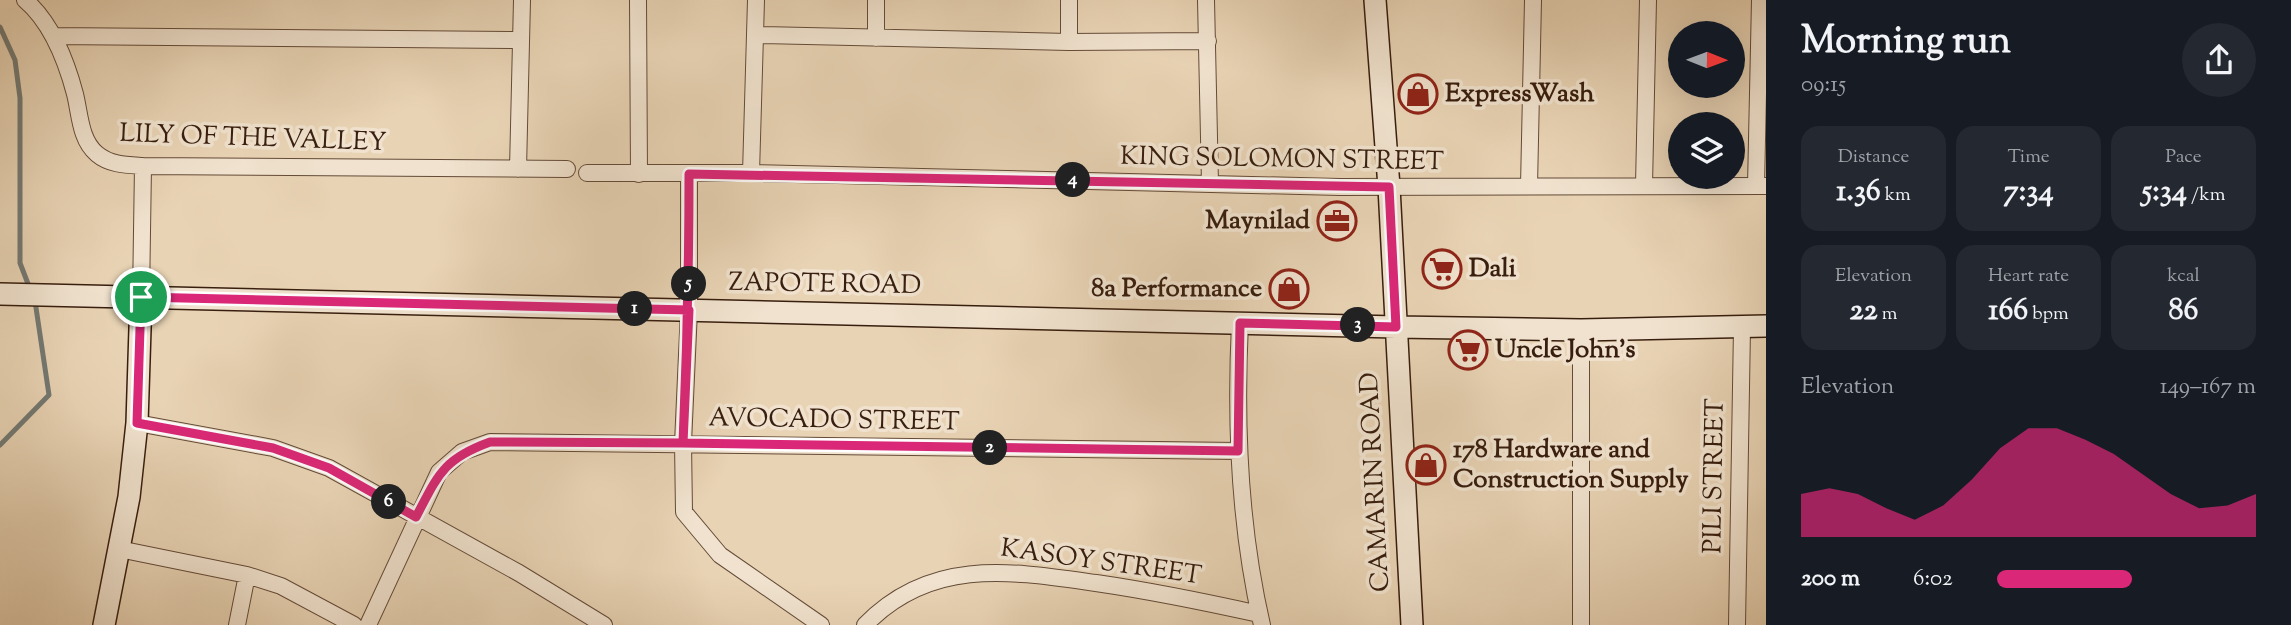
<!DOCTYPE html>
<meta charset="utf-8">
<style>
:root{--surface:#171b24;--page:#242831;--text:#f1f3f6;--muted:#9ea1a6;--accent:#db2777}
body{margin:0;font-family:"Sorts Mill Goudy",serif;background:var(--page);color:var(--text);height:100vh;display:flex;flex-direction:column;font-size:26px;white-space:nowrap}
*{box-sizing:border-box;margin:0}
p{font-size:23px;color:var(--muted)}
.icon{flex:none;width:38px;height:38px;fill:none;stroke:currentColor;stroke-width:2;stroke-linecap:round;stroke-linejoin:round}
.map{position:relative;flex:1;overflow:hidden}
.side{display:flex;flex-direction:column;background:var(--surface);width:525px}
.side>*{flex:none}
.needle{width:46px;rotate:91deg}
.fabs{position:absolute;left:1668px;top:21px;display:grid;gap:14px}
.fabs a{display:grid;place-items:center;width:77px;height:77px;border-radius:50%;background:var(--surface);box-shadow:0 7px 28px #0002;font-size:35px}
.pin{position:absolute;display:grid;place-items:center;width:60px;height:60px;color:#fff;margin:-30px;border:4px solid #fff;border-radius:50%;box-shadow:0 2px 7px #0007}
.km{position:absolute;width:35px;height:35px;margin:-18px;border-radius:50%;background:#222;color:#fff;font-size:19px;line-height:35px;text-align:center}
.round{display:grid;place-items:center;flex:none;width:74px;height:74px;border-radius:37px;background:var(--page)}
.overview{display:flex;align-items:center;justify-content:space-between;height:119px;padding:0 35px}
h1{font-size:38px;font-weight:800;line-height:52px}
.stats{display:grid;grid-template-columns:repeat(3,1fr);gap:10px;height:119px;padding:7px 35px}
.stats div{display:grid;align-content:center;border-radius:18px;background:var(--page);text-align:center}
.stats b{font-size:30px;font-weight:800}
.stats small{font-size:19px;font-weight:400}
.stats p{font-size:19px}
.chart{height:196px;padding:14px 35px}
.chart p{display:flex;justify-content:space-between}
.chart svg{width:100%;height:126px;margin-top:7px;fill:var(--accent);opacity:.7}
ul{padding:0 35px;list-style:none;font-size:23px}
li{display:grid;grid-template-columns:112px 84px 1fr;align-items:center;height:52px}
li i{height:18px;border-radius:9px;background:var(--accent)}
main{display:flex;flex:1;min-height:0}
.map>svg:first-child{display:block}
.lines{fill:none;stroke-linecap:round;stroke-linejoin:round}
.stream{stroke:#737973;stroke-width:5}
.street-casing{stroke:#644b38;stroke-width:18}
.secondary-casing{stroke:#381e0e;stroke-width:24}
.street{stroke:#f0e2ce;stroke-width:16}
.secondary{stroke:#f0e2ce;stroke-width:21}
.route-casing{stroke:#fff;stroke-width:14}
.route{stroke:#db2777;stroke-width:9}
.labels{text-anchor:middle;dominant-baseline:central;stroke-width:7;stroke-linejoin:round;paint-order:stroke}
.poi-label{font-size:26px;font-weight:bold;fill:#381e0e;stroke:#f0e2ce;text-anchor:start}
.street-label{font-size:26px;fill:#381e0e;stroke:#f0e2ce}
</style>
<main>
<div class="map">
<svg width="1766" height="625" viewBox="0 0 1766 625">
<rect width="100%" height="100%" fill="#e8d3b4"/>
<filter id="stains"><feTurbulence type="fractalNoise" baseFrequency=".00286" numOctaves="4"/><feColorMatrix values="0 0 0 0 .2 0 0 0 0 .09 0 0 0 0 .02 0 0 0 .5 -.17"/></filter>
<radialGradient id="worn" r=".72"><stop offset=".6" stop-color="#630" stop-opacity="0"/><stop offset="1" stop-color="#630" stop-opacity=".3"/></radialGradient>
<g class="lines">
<path class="stream" d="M0 27 15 60 20 98V263L30 289
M0 445 49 395 35 301"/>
<g class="street-casing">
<path id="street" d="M25 0C52 23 66 60 75 94 80 114 80 140 97 154 110 165 127 165 143 166L567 169
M638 0 639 174
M1206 0 1210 183
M757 35 1069 42 1208 41
M53 36 521 40
M876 38V0
M1069 42V0
M518 169 522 0
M587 173H751L1340 187 1766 186
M751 173 756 0
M689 174V310L683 443 684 512 720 555 821 625
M1644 185 1648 0
M1529 186 1533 0
M1756 186 1760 0
M141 297 143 166
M1240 323C1235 424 1239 526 1262 625
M137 423 273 448 329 468 519 573 604 625
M119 549 247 575 281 586 354 625
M237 625 247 575
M368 625 439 472 462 452 490 442 1238 451
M865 625C931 557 1011 571 1096 583 1151 591 1205 602 1259 614
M1581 625V330
M1737 625 1742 328"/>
</g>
<g class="secondary-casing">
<path id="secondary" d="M1375 0 1389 187 1412 625
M0 294 1396 327 1581 330 1766 326
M104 625 129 497 137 423 141 297"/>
</g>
<use href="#street" class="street"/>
<use href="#secondary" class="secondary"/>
</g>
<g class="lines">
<g class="route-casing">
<path id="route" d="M141 297 689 310 683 443 1238 451 1240 323 1396 327 1389 187 689 174C689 264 687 353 683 443L490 442C443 459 438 475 416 517L329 468 273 448 137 423 141 297"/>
</g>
<use href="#route" class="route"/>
</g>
<defs>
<g id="shop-ring" transform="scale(2.0125)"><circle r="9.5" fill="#f0e2ce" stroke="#8f2418" stroke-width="1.5"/><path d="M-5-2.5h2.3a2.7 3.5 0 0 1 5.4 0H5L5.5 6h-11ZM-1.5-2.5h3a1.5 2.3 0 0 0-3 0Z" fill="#8f2418"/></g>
<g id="office-ring" transform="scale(2.0125)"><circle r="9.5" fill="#f0e2ce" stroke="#8f2418" stroke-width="1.5"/><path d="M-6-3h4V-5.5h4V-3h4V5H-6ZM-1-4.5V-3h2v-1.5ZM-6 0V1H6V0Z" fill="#8f2418"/></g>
<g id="supermarket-ring" transform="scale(2.0125)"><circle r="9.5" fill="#f0e2ce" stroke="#8f2418" stroke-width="1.5"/><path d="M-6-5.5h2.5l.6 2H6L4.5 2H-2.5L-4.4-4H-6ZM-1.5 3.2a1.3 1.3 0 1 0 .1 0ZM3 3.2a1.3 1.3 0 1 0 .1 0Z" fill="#8f2418"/></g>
</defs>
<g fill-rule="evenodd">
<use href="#shop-ring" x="1418" y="94"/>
<use href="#office-ring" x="1337" y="221"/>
<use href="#supermarket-ring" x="1442" y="269"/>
<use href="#shop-ring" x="1289" y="289"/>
<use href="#supermarket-ring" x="1468" y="350"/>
<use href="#shop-ring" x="1426" y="465"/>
</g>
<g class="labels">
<g class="poi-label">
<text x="1445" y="94">ExpressWash</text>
<text x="1310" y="221" text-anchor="end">Maynilad</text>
<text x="1469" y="269">Dali</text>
<text x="1262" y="289" text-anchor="end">8a Performance</text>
<text x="1495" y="350">Uncle John's</text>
<text x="1453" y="450">178 Hardware and<tspan x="1453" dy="30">Construction Supply</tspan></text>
</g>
<g class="street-label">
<text transform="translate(253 139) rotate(2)">LILY OF THE VALLEY</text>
<text transform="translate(1282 160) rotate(1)">KING SOLOMON STREET</text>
<text transform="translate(825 285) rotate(1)">ZAPOTE ROAD</text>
<text transform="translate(834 421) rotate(1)">AVOCADO STREET</text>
<text transform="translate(1715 476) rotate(-89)">PILI STREET</text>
<text transform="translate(1376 482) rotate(-93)">CAMARIN ROAD</text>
<text transform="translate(1101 563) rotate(8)">KASOY STREET</text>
</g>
</g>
<rect width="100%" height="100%" filter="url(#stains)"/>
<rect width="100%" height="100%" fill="url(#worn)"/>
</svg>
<div class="fabs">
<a><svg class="needle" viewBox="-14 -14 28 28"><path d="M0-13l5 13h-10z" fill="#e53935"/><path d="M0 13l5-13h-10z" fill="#9ea1a6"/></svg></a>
<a><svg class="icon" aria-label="layers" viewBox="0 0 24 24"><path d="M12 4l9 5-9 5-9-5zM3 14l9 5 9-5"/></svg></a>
</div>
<div class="pin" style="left:141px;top:297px;background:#1e9e55"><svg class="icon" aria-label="arrive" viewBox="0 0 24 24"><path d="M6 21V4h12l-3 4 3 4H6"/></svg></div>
<b class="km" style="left:635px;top:309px">1</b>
<b class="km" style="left:990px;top:448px">2</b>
<b class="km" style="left:1358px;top:325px">3</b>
<b class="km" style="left:1073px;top:180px">4</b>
<b class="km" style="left:689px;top:284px">5</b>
<b class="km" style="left:389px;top:502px">6</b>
</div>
<section class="side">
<div class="overview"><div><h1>Morning run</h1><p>09:15</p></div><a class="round"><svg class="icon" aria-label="share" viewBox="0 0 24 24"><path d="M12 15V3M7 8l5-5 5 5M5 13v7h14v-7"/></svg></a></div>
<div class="stats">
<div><p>Distance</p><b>1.36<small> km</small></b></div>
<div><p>Time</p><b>7:34</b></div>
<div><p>Pace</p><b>5:34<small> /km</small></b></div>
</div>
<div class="stats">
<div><p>Elevation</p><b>22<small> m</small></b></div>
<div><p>Heart rate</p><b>166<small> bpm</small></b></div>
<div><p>kcal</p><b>86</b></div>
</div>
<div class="chart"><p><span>Elevation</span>149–167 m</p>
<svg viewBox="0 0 160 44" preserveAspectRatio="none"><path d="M0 44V29L10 27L20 29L30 34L40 38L50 33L60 24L70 13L80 6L90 6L100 10L110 15L120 22L130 29L140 34L150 33L160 29V44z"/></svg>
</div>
<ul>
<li><b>200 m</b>6:02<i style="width:52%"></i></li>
</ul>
</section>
</main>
